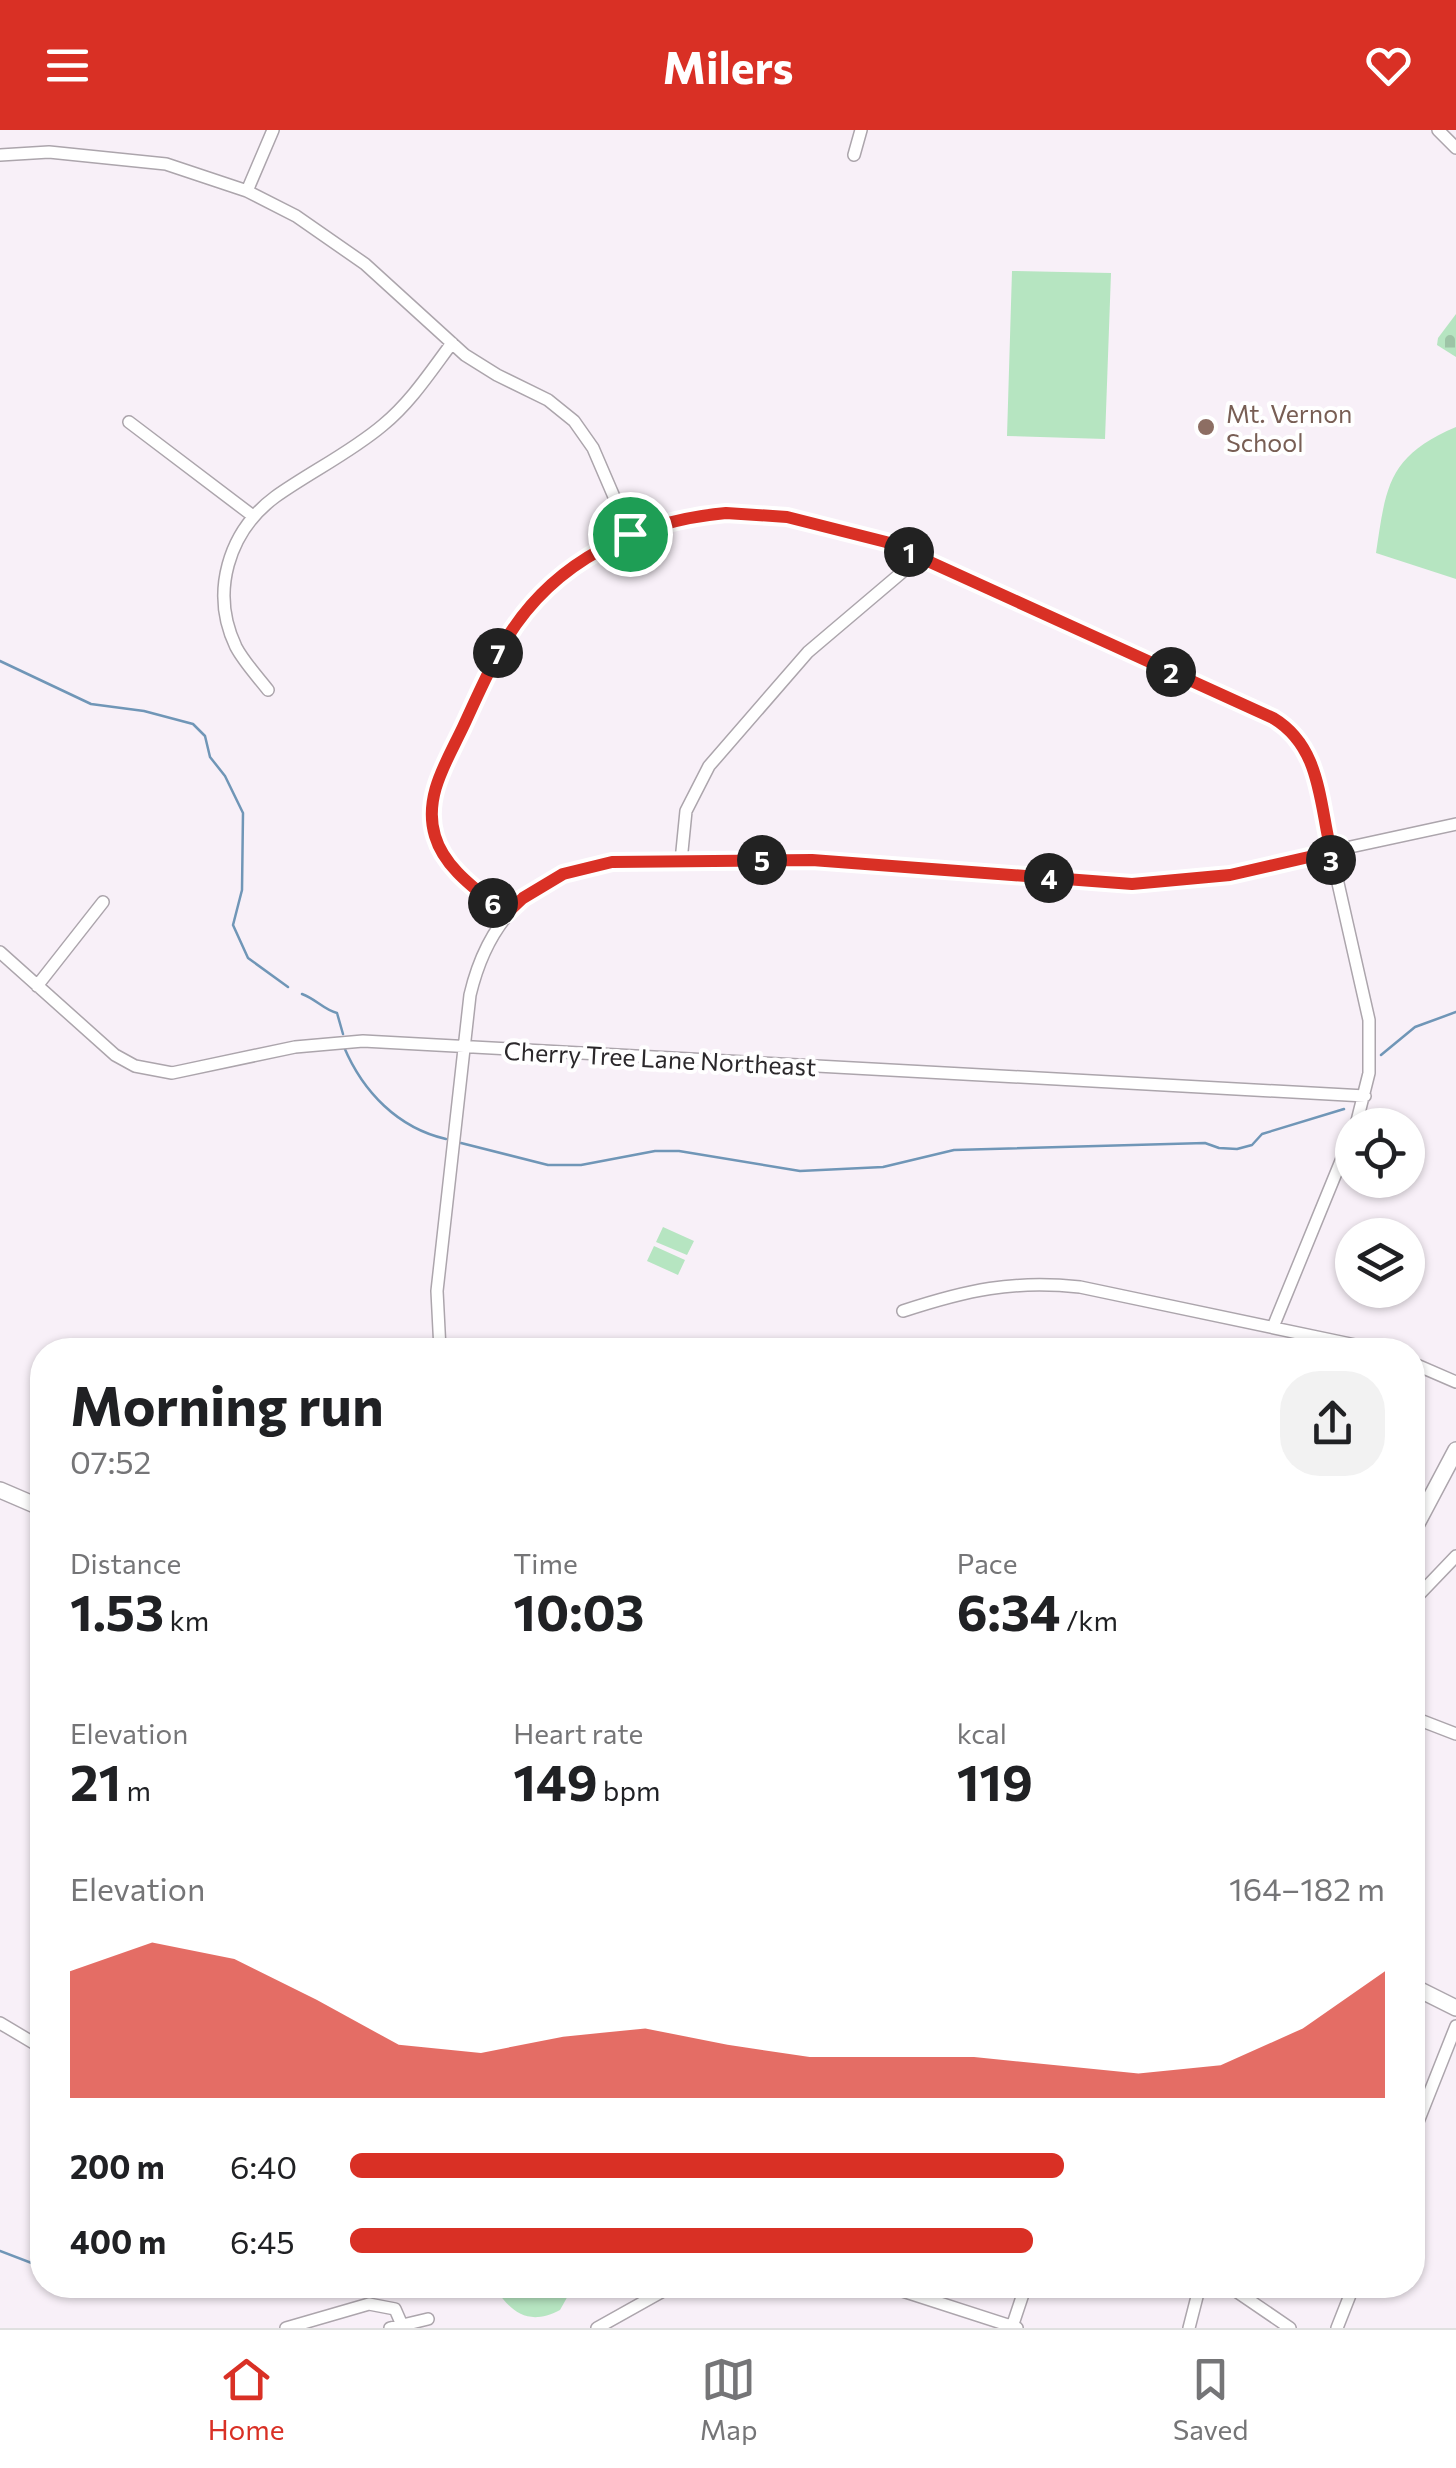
<!DOCTYPE html>
<meta charset="utf-8">
<style>
:root{--surface:#fff;--page:#f2f2f2;--text:#202124;--muted:#757577;--line:#e0e0e0;--accent:#d93025}
body{margin:0;font-family:Commissioner,sans-serif;background:var(--page);color:var(--text);height:100vh;display:flex;flex-direction:column;font-size:38px;white-space:nowrap}
*{box-sizing:border-box;margin:0}
p{font-size:32px;color:var(--muted)}
.icon{flex:none;width:55px;height:55px;fill:none;stroke:currentColor;stroke-width:2;stroke-linecap:round;stroke-linejoin:round}
.map{position:relative;flex:1;overflow:hidden}
.side{position:absolute;left:30px;top:1208px;width:1395px;height:960px;display:flex;flex-direction:column;background:var(--surface);border-radius:40px;box-shadow:0 2px 8px #0004}
.side>*{flex:none}
.controls{position:absolute;left:1335px;top:978px;display:grid;gap:20px}
.controls a{display:grid;place-items:center;width:90px;height:90px;border-radius:50%;background:var(--surface);box-shadow:0 2px 8px #0004;font-size:50px}
.pin{position:absolute;display:grid;place-items:center;width:85px;height:85px;color:#fff;margin:-42px;border:5px solid #fff;border-radius:50%;box-shadow:0 2px 10px #0007}
.km{position:absolute;width:50px;height:50px;margin:-25px;border-radius:50%;background:#222;color:#fff;font-size:28px;line-height:50px;text-align:center}
.round{display:grid;place-items:center;flex:none;width:105px;height:105px;border-radius:40px;background:var(--page)}
.summary{display:flex;align-items:center;justify-content:space-between;height:170px;padding:0 40px}
h1{font-size:55px;font-weight:700;line-height:75px}
.stats{display:grid;grid-template-columns:repeat(3,1fr);gap:15px;height:170px;padding:10px 40px}
.stats div{display:grid;align-content:center}
.stats b{font-size:50px;font-weight:700}
.stats small{font-size:28px;font-weight:400}
.stats p{font-size:28px}
.chart{height:280px;padding:20px 40px}
.chart p{display:flex;justify-content:space-between}
.chart svg{width:100%;height:180px;margin-top:10px;fill:var(--accent);opacity:.7}
ul{padding:0 40px;list-style:none;font-size:32px}
li{display:grid;grid-template-columns:160px 120px 1fr;align-items:center;height:75px}
li i{height:25px;border-radius:12px;background:var(--accent)}
header{display:flex;justify-content:space-between;align-items:center;height:130px;padding:0 40px;background:var(--accent);color:#fff;font-size:45px;font-weight:700}
.tab-bar{display:flex;justify-content:space-around;align-items:center;height:140px;border-top:2px solid var(--line);background:var(--surface);font-size:28px;color:var(--muted)}
.tab-bar a{display:grid;justify-items:center;gap:5px}
.tab-bar .selected{color:var(--accent)}
.map>svg:first-child{display:block}
.cemetery{fill:url(#cemetery-stones)}
.park{fill:#b6e5c1}
.lines{fill:none;stroke-linecap:round;stroke-linejoin:round}
.stream{stroke:#7096b7;stroke-width:2.5}
.minor-casing{stroke:#aca5ac;stroke-width:14}
.major-casing{stroke:#aca5ac;stroke-width:18}
.minor{stroke:#fff;stroke-width:11}
.major{stroke:#fff;stroke-width:15}
.route-casing{stroke:#fff;stroke-width:20}
.route{stroke:#d93025;stroke-width:12}
.education-dot{fill:#8d6e63;stroke:#fff;stroke-width:4}
.labels{text-anchor:middle;dominant-baseline:central;stroke-width:8;stroke-linejoin:round;paint-order:stroke}
.education-label{font-size:25px;fill:#785e54;stroke:#fff;text-anchor:start}
.street-label{font-size:25px;fill:#2b282b;stroke:#fff}
</style>
<header><svg class="icon" aria-label="menu" viewBox="0 0 24 24"><path d="M4 6h16M4 12h16M4 18h16"/></svg>Milers<svg class="icon" aria-label="heart" viewBox="0 0 24 24"><path d="M12 20l-8-8c-3-5 5-10 8-4 3-6 11-1 8 4z"/></svg></header>
<div class="map">
<svg width="1456" height="2198" viewBox="0 0 1456 2198">
<defs>
<pattern id="cemetery-stones" width="16" height="16" patternUnits="userSpaceOnUse" patternTransform="scale(2.5)"><rect width="16" height="16" fill="#b6e5c1"/><path d="M2 7V4a2 2 0 0 1 4 0v3zM10 15v-3a2 2 0 0 1 4 0v3z" fill="#9dc4a6"/></pattern>
</defs>
<rect width="100%" height="100%" fill="#f8f0f8"/>
<path class="cemetery" d="M1456 184V227L1437 215 1438 208Z"/>
<path class="park" d="M1012 141 1111 143 1105 309 1007 306Z
M1456 297V449L1376 423C1386 356 1388 326 1456 297Z
M663 1097 694 1111 687 1125 656 1112Z
M654 1116 685 1130 678 1145 647 1131Z
M493 2155H574L560 2180C528 2197 510 2182 493 2155Z"/>
<g class="lines">
<path class="stream" d="M0 531 91 574 144 581 193 594 205 606 210 627 225 646 243 683 242 760 233 795 248 828 288 857
M302 864C316 869 324 880 337 883L343 904
M344 917C363 962 398 998 446 1009
M1381 925 1415 897 1456 882
M461 1013 548 1035H581L655 1021H679L800 1041 883 1037 954 1020 1205 1013 1219 1018 1237 1019 1252 1015 1262 1004 1344 979
M0 2121 42 2137
M109 2155 159 2163 194 2160"/>
<g class="minor-casing">
<path id="minor" d="M1438 0 1456 18
M0 25 49 22 166 34 247 61 296 86 365 134 465 225 497 245 548 270 574 291 593 318 630 404
M854 25 861 0
M247 61 273 0
M129 292 253 386
M268 560C257 546 244 532 236 517 210 463 228 402 275 367 310 342 350 323 383 295 411 272 431 241 452 213
M1341 719 1456 694
M681 731 686 681 709 636 808 522 920 427
M1333 731 1369 890V943L1356 995
M506 784C467 750 415 715 436 655 443 634 455 613 464 593 481 557 496 518 522 487 613 372 750 366 880 410 925 425 968 449 1011 469 1099 509 1186 549 1273 589 1318 615 1319 665 1329 712
M0 822 115 925 135 936 172 943 295 917 363 911 1365 966
M37 856 103 772
M903 1181C967 1160 1012 1150 1080 1157L1379 1220
M1273 1197 1352 1004
M440 1220 437 1161 470 865C488 789 532 743 611 732L812 730 1132 754 1230 745 1322 723
M1412 1233 1456 1252
M1412 1472 1456 1426
M1412 1587 1456 1604
M0 1893 42 1918
M1412 2007 1456 1896
M884 2155 1017 2198
M1227 2155 1290 2198
M1012 2197 1026 2155
M286 2198 369 2174 395 2179 402 2195
M390 2198 428 2189
M597 2198 674 2155
M1189 2198 1200 2155
M1337 2198 1354 2155"/>
</g>
<g class="major-casing">
<path id="major" d="M0 1360 42 1378
M1412 1403 1456 1320
M1412 1856 1456 1878"/>
</g>
<use href="#minor" class="minor"/>
<use href="#major" class="major"/>
</g>
<g class="lines">
<g class="route-casing">
<path id="route" d="M726 383 787 387 886 412 1273 588C1318 615 1319 665 1329 712L1339 714 1341 724 1333 731 1322 724 1230 745 1132 754 812 730 612 732 563 744 523 768 506 784C480 762 445 740 435 706 423 667 447 631 463 597 477 567 490 536 507 508 555 430 638 391 726 383Z"/>
</g>
<use href="#route" class="route"/>
</g>
<circle class="education-dot" cx="1206" cy="297" r="10"/>
<g class="labels">
<g class="education-label">
<text x="1226" y="283">Mt. Vernon<tspan x="1226" dy="29">School</tspan></text>
</g>
<g class="street-label">
<text transform="translate(660 928) rotate(3)">Cherry Tree Lane Northeast</text>
</g>
</g>
</svg>
<div class="controls">
<a><svg class="icon" aria-label="locate" viewBox="0 0 24 24"><circle cx="12" cy="12" r="6"/><path d="M12 2v4M12 18v4M2 12h4M18 12h4"/></svg></a>
<a><svg class="icon" aria-label="layers" viewBox="0 0 24 24"><path d="M12 4l9 5-9 5-9-5zM3 14l9 5 9-5"/></svg></a>
</div>
<div class="pin" style="left:630px;top:404px;background:#1e9e55"><svg class="icon" aria-label="arrive" viewBox="0 0 24 24"><path d="M6 21V4h12l-3 4 3 4H6"/></svg></div>
<b class="km" style="left:909px;top:422px">1</b>
<b class="km" style="left:1171px;top:542px">2</b>
<b class="km" style="left:1331px;top:730px">3</b>
<b class="km" style="left:1049px;top:748px">4</b>
<b class="km" style="left:762px;top:730px">5</b>
<b class="km" style="left:493px;top:773px">6</b>
<b class="km" style="left:498px;top:523px">7</b>
<section class="side">
<div class="summary"><div><h1>Morning run</h1><p>07:52</p></div><a class="round"><svg class="icon" aria-label="share" viewBox="0 0 24 24"><path d="M12 15V3M7 8l5-5 5 5M5 13v7h14v-7"/></svg></a></div>
<div class="stats">
<div><p>Distance</p><b>1.53<small> km</small></b></div>
<div><p>Time</p><b>10:03</b></div>
<div><p>Pace</p><b>6:34<small> /km</small></b></div>
</div>
<div class="stats">
<div><p>Elevation</p><b>21<small> m</small></b></div>
<div><p>Heart rate</p><b>149<small> bpm</small></b></div>
<div><p>kcal</p><b>119</b></div>
</div>
<div class="chart"><p><span>Elevation</span>164–182 m</p>
<svg viewBox="0 0 160 44" preserveAspectRatio="none"><path d="M0 44V13L10 6L20 10L30 20L40 31L50 33L60 29L70 27L80 31L90 34L100 34L110 34L120 36L130 38L140 36L150 27L160 13V44z"/></svg>
</div>
<ul>
<li><b>200 m</b>6:40<i style="width:69%"></i></li>
<li><b>400 m</b>6:45<i style="width:66%"></i></li>
</ul>
</section>
</div>
<nav class="tab-bar">
<a class="selected"><svg class="icon" aria-label="home" viewBox="0 0 24 24"><path d="M3 11l9-7 9 7M6 9v11h12V9"/></svg>Home</a>
<a><svg class="icon" aria-label="map" viewBox="0 0 24 24"><path d="M3 6l6-2 6 2 6-2v14l-6 2-6-2-6 2zM9 4v14M15 6v14"/></svg>Map</a>
<a><svg class="icon" aria-label="saved" viewBox="0 0 24 24"><path d="M7 4h10v16l-5-4-5 4z"/></svg>Saved</a>
</nav>
